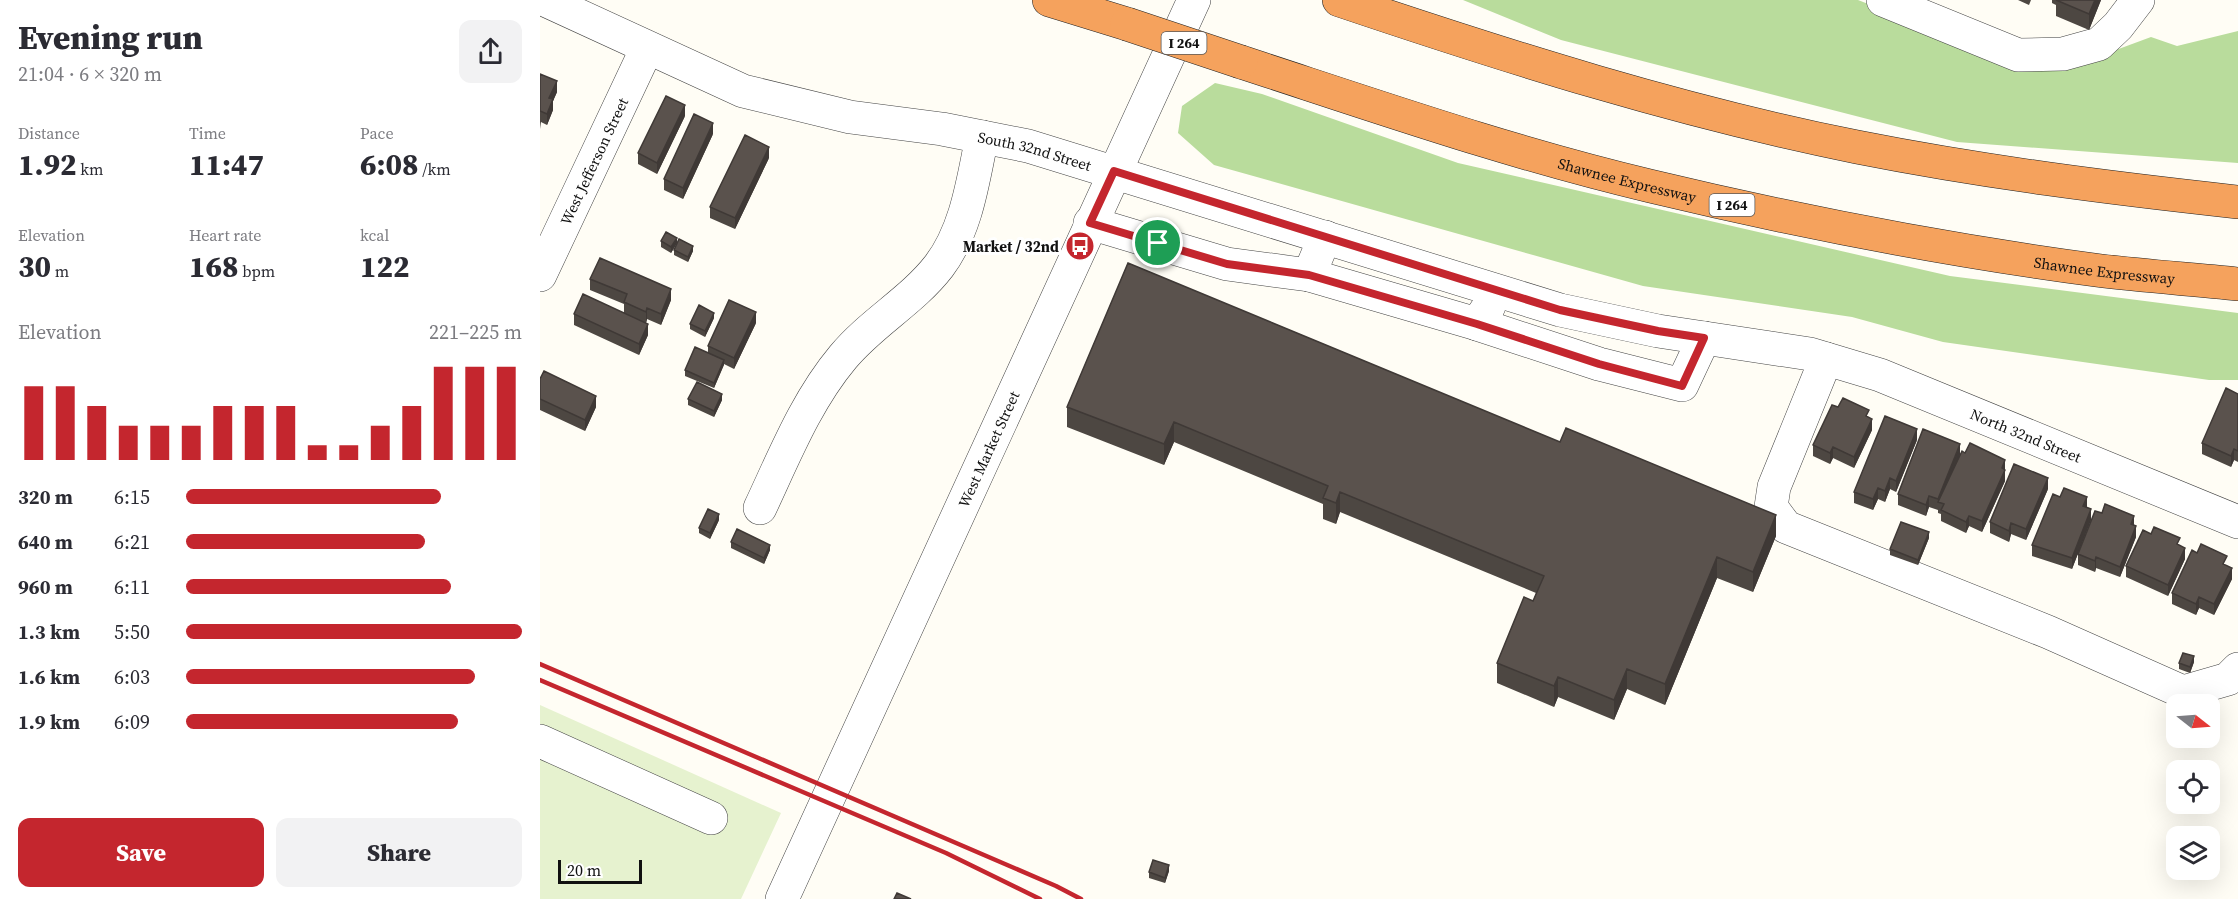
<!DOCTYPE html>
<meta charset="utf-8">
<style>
:root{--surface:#fff;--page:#f2f2f3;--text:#2b2b33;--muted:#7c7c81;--accent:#c4262e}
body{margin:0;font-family:"Source Serif 4",serif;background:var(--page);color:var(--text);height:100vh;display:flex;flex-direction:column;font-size:22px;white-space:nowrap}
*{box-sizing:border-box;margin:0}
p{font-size:20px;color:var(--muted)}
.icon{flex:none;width:33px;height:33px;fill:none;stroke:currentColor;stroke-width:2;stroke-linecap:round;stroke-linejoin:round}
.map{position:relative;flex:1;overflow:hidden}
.panel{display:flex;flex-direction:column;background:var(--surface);width:540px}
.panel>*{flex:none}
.needle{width:39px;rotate:107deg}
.controls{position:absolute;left:1626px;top:694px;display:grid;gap:12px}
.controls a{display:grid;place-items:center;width:54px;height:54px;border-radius:12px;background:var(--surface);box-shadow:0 6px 24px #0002;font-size:30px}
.scale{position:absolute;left:18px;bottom:15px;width:84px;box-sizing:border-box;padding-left:6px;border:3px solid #111;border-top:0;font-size:16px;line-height:21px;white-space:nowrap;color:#111;-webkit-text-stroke:4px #fff;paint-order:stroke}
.pin{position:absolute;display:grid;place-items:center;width:51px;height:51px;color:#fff;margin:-26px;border:3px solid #fff;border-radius:50%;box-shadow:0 2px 6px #0007}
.round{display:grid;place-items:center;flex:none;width:63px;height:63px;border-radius:12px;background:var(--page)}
.head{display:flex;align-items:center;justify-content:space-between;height:102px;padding:0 18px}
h1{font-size:33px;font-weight:800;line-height:45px}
.stats{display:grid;grid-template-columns:repeat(3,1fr);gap:9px;height:102px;padding:6px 18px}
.stats div{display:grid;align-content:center}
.stats b{font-size:30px;font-weight:800}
.stats small{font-size:16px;font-weight:400}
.stats p{font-size:16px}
.chart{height:168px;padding:12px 18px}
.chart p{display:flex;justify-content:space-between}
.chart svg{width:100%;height:108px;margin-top:6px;stroke:var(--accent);stroke-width:6}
.cta{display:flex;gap:12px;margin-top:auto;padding:12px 18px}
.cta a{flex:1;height:69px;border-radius:12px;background:var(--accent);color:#fff;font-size:24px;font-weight:800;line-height:69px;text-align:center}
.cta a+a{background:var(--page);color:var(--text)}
ul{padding:0 18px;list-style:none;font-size:20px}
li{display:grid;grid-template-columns:96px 72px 1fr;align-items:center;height:45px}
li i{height:15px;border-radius:8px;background:var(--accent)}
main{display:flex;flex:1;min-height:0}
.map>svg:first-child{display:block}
.forest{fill:#b9dc9c}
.pitch{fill:#e6f2cf}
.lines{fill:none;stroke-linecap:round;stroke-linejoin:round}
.minor-casing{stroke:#444;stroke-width:34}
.highway-casing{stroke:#222;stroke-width:34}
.minor{stroke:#fff;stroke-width:33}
.highway{stroke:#f5a25d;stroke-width:33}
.rail{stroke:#c4262e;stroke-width:4.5}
.highway-bridge-casing{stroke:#222;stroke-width:34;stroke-linecap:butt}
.highway-bridge{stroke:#f5a25d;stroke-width:33}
.wall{fill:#4d4742}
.shaded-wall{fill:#3f3936}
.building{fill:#5a524d;stroke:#3f3936;stroke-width:1.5}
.route-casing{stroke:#fff;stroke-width:12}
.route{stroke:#c4262e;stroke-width:8}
.labels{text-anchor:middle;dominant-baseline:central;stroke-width:6;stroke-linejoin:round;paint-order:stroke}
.shield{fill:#fff;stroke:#585858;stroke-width:1.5}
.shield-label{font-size:14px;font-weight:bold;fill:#111}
.street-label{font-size:15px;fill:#111;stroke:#fff}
.poi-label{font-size:15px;font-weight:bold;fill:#111;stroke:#fff;text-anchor:end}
</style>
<main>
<section class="panel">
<div class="head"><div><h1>Evening run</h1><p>21:04 · 6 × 320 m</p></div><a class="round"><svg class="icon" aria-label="share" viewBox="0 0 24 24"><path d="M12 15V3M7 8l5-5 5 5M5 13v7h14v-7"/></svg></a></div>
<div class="stats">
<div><p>Distance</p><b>1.92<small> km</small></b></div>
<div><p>Time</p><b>11:47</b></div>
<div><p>Pace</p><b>6:08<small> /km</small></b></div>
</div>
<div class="stats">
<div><p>Elevation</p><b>30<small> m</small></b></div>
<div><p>Heart rate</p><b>168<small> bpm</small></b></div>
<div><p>kcal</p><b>122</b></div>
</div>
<div class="chart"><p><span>Elevation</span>221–225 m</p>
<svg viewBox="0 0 160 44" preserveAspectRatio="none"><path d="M5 44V14M15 44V14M25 44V22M35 44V30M45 44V30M55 44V30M65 44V22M75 44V22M85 44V22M95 44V38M105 44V38M115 44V30M125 44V22M135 44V6M145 44V6M155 44V6"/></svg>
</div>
<ul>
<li><b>320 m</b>6:15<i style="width:76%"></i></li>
<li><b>640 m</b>6:21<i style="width:71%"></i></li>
<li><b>960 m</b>6:11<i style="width:79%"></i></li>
<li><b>1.3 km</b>5:50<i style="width:100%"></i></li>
<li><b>1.6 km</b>6:03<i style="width:86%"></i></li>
<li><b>1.9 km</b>6:09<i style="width:81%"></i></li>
</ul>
<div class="cta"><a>Save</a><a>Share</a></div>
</section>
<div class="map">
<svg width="1698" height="899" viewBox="0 0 1698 899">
<rect width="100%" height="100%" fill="#fffdf5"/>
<path class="forest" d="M923 0H1318L1492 68 1557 57 1611 37 1637 46 1698 31V163L1417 142 1021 40Z
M675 83 722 94 918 163 1410 276 1698 313V380H1669L1403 342 1312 317 1103 286 674 165 638 133 642 106Z"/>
<path class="pitch" d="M0 705 241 813 201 899H0Z"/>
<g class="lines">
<g class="minor-casing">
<g id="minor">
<path id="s1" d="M5 0 203 91 310 117 402 129 488 146 1020 310 1118 331 1270 354 1340 375 1698 522"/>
<path d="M1343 0 1478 55 1523 54 1559 44 1578 26 1598 0"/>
<path d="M550 223 687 264 769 275 785 237"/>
<path id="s2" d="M0 275 107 48"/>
<path d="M769 275 937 324 949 306"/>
<path d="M937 324 1059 364 1142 385 1164 338"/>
<path d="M1286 359 1234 487 1231 507 1246 527 1508 632 1643 692 1688 679 1698 669"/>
<path d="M220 508C244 457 266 401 303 357 331 323 372 301 399 266 427 229 433 180 442 137"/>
<path d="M0 741 171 818"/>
<path id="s3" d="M242 899 654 0"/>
</g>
</g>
<g class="highway-casing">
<g id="highway">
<path d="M509 0 587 24"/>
<path d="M799 0C968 57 1142 112 1317 147 1443 172 1570 188 1698 202"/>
<path id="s4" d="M701 62C836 106 971 153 1110 186 1256 221 1405 250 1555 270 1602 276 1650 279 1698 284"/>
</g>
</g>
<use href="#minor" class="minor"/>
<use href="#highway" class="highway"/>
<path class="rail" d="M0 664 516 886 541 899
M0 680 406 853 500 899"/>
<g class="highway-bridge-casing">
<path id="highway-bridge" d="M587 24 701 62"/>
</g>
<use href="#highway-bridge" class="highway-bridge"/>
</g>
<path class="wall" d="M1478 0H1491L1489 5Z
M1512 0H1561L1549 30 1516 16V5L1512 3Z
M0 74 17 92 13 101V110L7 125 1 122 0 129Z
M145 116 117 174 98 164V153Z
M173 134 143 199 124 190V179Z
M229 158 195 229 170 218V207Z
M121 241 137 243 131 253 121 247Z
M134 250 153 251 148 262 134 255Z
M588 263 1236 536 1213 592 1177 578 1125 705 1087 689 1074 720 1018 697 1014 707 957 683V663L993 601 996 593 800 512 796 524 783 519V504L634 442 624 465 527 427V407Z
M50 279 131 300 121 325 107 319 106 323 108 335 99 355 34 325V314L84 313V304L50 290Z
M174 318 165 337 150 329V324Z
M216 323 194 369 184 364 174 388 145 376V370L168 353V346Z
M0 379 56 407 45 431 0 410Z
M1698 394V462L1694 460 1691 467 1662 454V443Z
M148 399 182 400 174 417 148 405Z
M1329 417 1332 430 1314 468 1293 458 1290 464 1273 456V445Z
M1377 440 1356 492 1350 489 1345 502 1338 499 1333 510 1314 503V492Z
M1425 453 1465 460V481L1442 532 1429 526 1426 533 1401 521V514L1398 513V510L1389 507 1386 516 1358 505V494L1420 455Z
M1508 489 1486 540 1471 534 1469 542 1450 533V522Z
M1547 508 1551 520 1532 569 1492 556V545Z
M179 520 170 539 159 533V528Z
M1594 526 1596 537 1580 577 1556 568 1555 572 1538 565V554Z
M1389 538 1378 565 1350 555V549Z
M191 542 230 550 224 564 191 548Z
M1640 546 1645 559 1628 596 1586 577V566Z
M1687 565 1692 579 1674 615 1659 608 1656 615 1632 604V593Z
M1654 662 1650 673 1639 669V663Z
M629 871 625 883 609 878V872Z"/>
<path class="shaded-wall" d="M1555 0H1561L1549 30V14Z
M17 81V92L13 101V110L7 125V114L9 98Z
M145 105V116L117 174V163Z
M173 123V134L143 199V188Z
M229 147V158L195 229V218Z
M137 238V243L131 253V247Z
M153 246V251L148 262V257Z
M131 289V300L121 325V314Z
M107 308V319L106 323V312Z
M216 312V323L194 369V358Z
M174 313V318L165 337V331Z
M108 324V335L99 355V344Z
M184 360V365L174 388V383Z
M182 394V400L174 417V411Z
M56 396V407L45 431V420Z
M1332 419V430L1314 468V457Z
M634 422V442L624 465V444Z
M1377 429V440L1356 492V481Z
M1420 444V455L1398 502V510V499Z
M1293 447V458L1290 464V453Z
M1694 449V460L1691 467V456Z
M1465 460V481L1442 532V521L1462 468Z
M1350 478V489L1345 502V491Z
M1508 478V489L1486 540V529Z
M1338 488V499L1333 510V499Z
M800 492V512L796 524V503Z
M1389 496V507L1386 516V505Z
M1547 497V508L1543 506Z
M1551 509V520L1532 569V558Z
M179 514V520L170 539V533Z
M1236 515V536L1213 592V572Z
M1429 516V526L1426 533V522Z
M1594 516V527L1591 524Z
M1471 523V534L1469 542V531Z
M1596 526V537L1580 577V567Z
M1389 532V538L1378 565V560Z
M230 545V550L224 564V558Z
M1645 548V559L1628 596V585Z
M1177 557V578L1125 705V684Z
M1556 557V568L1555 572V561Z
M1692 568V579L1674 615V604Z
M1659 597V608L1656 615V604Z
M1654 656V662L1650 673V667Z
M1087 669V689L1074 720V700Z
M1018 677V697L1014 707V686Z
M629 865V871L625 883V878Z"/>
<path class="building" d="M1516 0H1555L1549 14Z
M0 74 17 81 9 98 13 99 7 114 0 111Z
M126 96 145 105 117 163 98 153Z
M154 114 173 123 143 188 124 179Z
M205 135 229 147 195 218 170 207Z
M126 232 137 238 131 247 121 241Z
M139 239 153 246 148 257 134 250Z
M60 258 131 289 121 314 107 308 106 312 84 302 87 294 50 279Z
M588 263 1020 442 1026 428 1236 515 1213 572 1177 557 1125 684 1087 669 1074 700 1018 677 1014 686 957 663 984 597 993 601 1004 576 800 492 796 503 783 498 788 486 634 422 624 444 527 407Z
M43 294 108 324 99 344 34 314Z
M189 300 216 312 194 358 168 346Z
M159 305 174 313 165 331 150 324Z
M155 347 184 360 174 383 145 370Z
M4 371 56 396 45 420 0 399V379Z
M157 382 182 394 174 411 148 399Z
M1686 388 1698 394V451L1694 449 1691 456 1662 443Z
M1303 398 1329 410 1326 416 1332 419 1314 457 1293 447 1290 453 1273 445 1292 405 1298 407Z
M1345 416 1377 429 1356 481 1350 478 1345 491 1338 488 1333 499 1314 492Z
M1383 429 1420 444 1398 499 1389 496 1386 505 1358 494Z
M1430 443 1465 460 1462 468 1465 470 1442 521 1429 516 1426 522 1401 510 1404 504 1398 502 1422 451 1425 453Z
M1474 464 1508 478 1486 529 1471 523 1469 531 1450 522Z
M1524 488 1547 497 1543 506 1551 509 1532 558 1492 545 1513 494 1520 497Z
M1565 504 1594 516 1591 524 1596 526 1580 567 1556 557 1555 561 1538 554 1555 511 1562 513Z
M168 509 179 514 170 533 159 528Z
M1361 522 1389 532 1378 560 1350 549Z
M1614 527 1640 538 1637 544 1645 548 1628 585 1586 566 1603 530 1611 534Z
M197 529 230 545 224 558 191 542Z
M1661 544 1687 556 1683 564 1692 568 1674 604 1659 597 1656 604 1632 593 1652 550 1657 553Z
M1643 653 1654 656 1650 667 1639 663Z
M613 860 629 865 625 878 609 872Z
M357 893 371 899H354Z"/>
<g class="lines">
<g class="route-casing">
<path id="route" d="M574 171 1020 310 1118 331 1164 338 1142 386 1059 364 937 324 769 275 687 264 550 223Z"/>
</g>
<use href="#route" class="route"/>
</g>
<defs>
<g id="bus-disc" transform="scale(1.5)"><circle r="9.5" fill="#c4262e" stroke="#fff"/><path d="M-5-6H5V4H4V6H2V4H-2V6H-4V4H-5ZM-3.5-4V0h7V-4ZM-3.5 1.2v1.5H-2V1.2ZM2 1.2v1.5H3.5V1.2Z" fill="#fff"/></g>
</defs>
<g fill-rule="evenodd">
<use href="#bus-disc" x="540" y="246"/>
</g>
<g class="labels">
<g class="shield">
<rect x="621.5" y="32" width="45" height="22" rx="4.5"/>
<rect x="1169.5" y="194" width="45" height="22" rx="4.5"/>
</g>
<g class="shield-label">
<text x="644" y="43">I 264</text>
<text x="1192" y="205">I 264</text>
</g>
<g class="street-label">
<text stroke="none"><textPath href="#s1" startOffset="516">South 32nd Street</textPath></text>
<text stroke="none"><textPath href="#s2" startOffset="126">West Jefferson Street</textPath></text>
<text stroke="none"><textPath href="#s4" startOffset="404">Shawnee Expressway</textPath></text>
<text stroke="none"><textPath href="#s4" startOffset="890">Shawnee Expressway</textPath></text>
<text stroke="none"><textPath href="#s1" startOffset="1550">North 32nd Street</textPath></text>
<text stroke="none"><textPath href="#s3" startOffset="495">West Market Street</textPath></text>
</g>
<g class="poi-label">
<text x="519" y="246">Market / 32nd</text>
</g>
</g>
</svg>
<div class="controls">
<a><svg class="needle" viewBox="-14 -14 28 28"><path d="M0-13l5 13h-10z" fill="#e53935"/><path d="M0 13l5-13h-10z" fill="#7c7c81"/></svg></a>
<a><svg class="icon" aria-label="locate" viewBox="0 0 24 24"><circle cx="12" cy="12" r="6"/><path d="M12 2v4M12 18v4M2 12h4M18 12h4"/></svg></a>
<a><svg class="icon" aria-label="layers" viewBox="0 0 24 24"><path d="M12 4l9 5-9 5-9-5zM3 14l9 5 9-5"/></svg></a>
</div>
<div class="scale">20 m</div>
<div class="pin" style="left:618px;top:243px;background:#1e9e55"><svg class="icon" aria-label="arrive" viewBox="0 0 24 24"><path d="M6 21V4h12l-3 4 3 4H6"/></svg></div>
</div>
</main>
